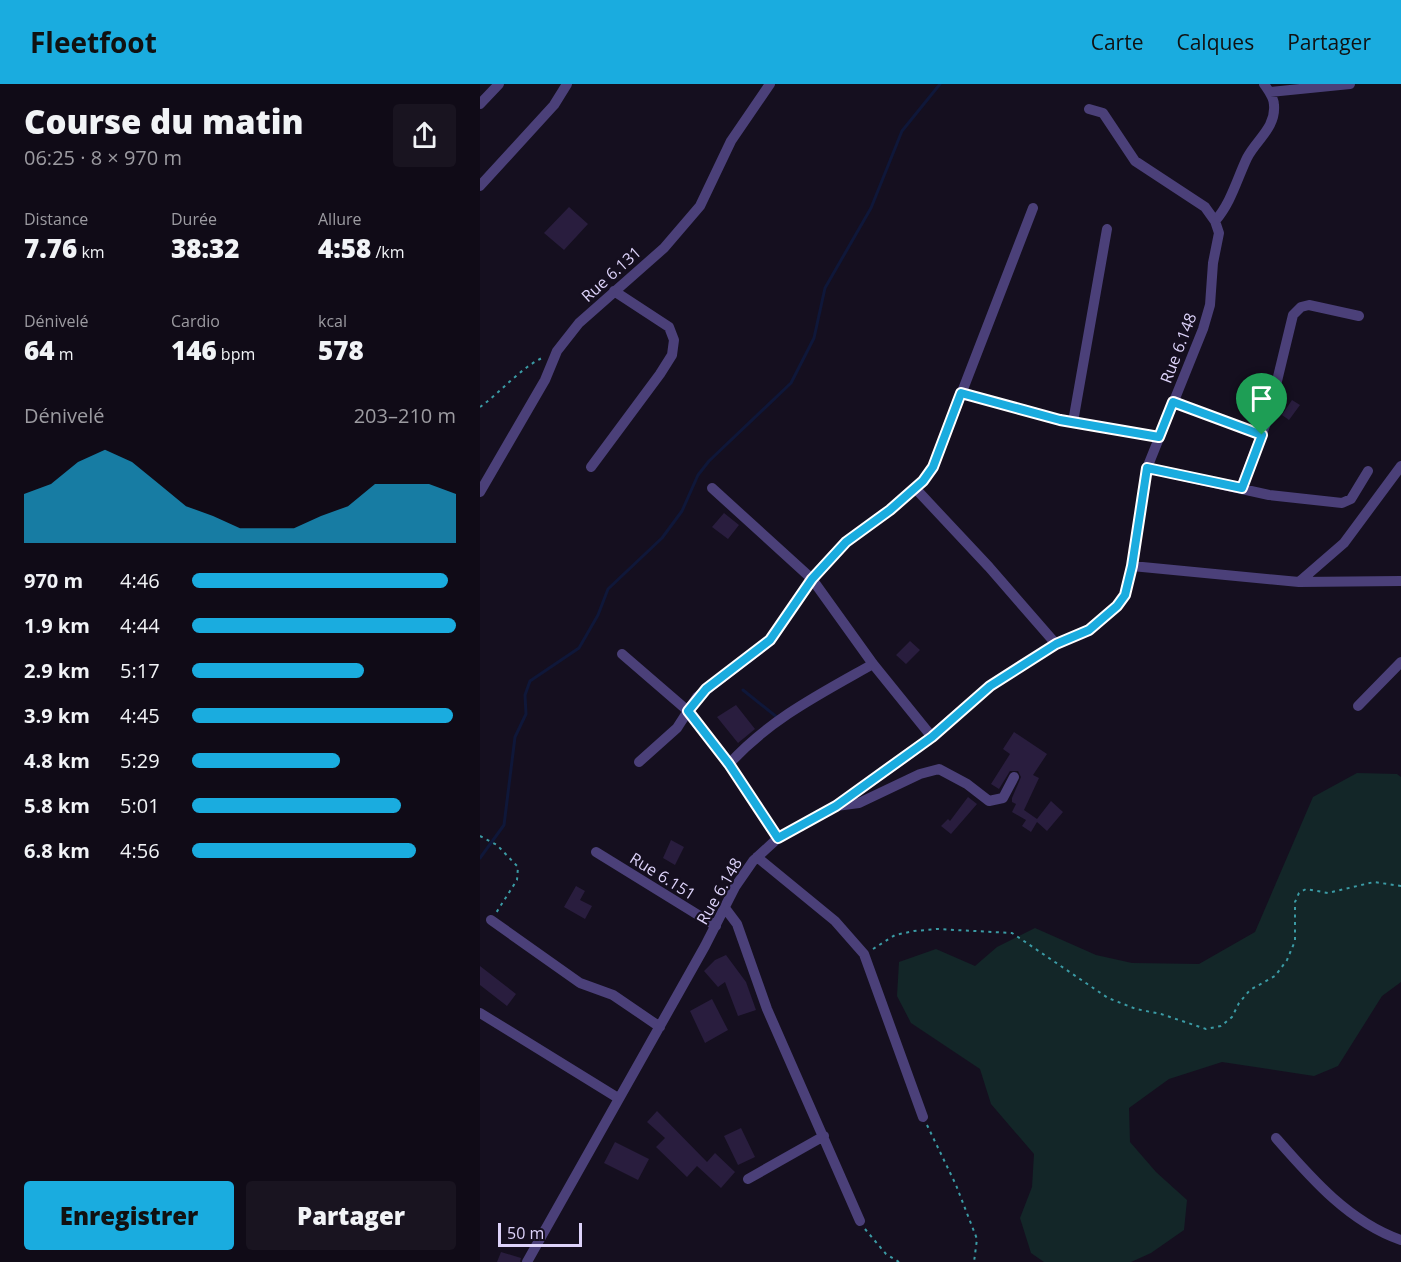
<!DOCTYPE html>
<html lang="fr">
<meta charset="utf-8">
<style>
:root{--surface:#100b17;--page:#191420;--text:#f1f3f6;--muted:#9c9ba1;--accent:#1aacdf}
body{margin:0;font-family:"Open Sans",sans-serif;background:var(--page);color:var(--text);height:100vh;display:flex;flex-direction:column;font-size:22px;white-space:nowrap}
*{box-sizing:border-box;margin:0}
p{font-size:20px;color:var(--muted)}
.icon{flex:none;width:33px;height:33px;fill:none;stroke:currentColor;stroke-width:2;stroke-linecap:round;stroke-linejoin:round}
.map{position:relative;flex:1;overflow:hidden}
.drawer{display:flex;flex-direction:column;background:var(--surface);width:480px}
.drawer>*{flex:none}
.scale{position:absolute;left:18px;bottom:15px;width:84px;box-sizing:border-box;padding-left:6px;border:3px solid #ddd3fa;border-top:0;font-size:16px;line-height:21px;white-space:nowrap;color:#ddd3fa;-webkit-text-stroke:4px #150f1f;paint-order:stroke}
.pin{position:absolute;display:grid;place-items:center;width:51px;height:51px;color:#fff;margin:-62px -26px;border-radius:50% 50% 50% 0;rotate:-45deg;box-shadow:0 0 6px #0007}
.pin .icon{rotate:45deg}
.round{display:grid;place-items:center;flex:none;width:63px;height:63px;border-radius:6px;background:var(--page)}
.summary{display:flex;align-items:center;justify-content:space-between;height:102px;padding:0 24px}
h1{font-size:33px;font-weight:800;line-height:45px}
.stats{display:grid;grid-template-columns:repeat(3,1fr);gap:9px;height:102px;padding:6px 24px}
.stats div{display:grid;align-content:center}
.stats b{font-size:26px;font-weight:800}
.stats small{font-size:16px;font-weight:400}
.stats p{font-size:16px}
.chart{height:168px;padding:12px 24px}
.chart p{display:flex;justify-content:space-between}
.chart svg{width:100%;height:108px;margin-top:6px;fill:var(--accent);opacity:.7}
.primary-button{display:flex;gap:12px;margin-top:auto;padding:12px 24px}
.primary-button a{flex:1;height:69px;border-radius:6px;background:var(--accent);color:#111;font-size:24px;font-weight:800;line-height:69px;text-align:center}
.primary-button a+a{background:var(--page);color:var(--text)}
ul{padding:0 24px;list-style:none;font-size:20px}
li{display:grid;grid-template-columns:96px 72px 1fr;align-items:center;height:45px}
li i{height:15px;border-radius:8px;background:var(--accent)}
header{display:flex;align-items:center;gap:36px;box-sizing:border-box;height:84px;padding:0 30px;background:var(--accent);color:#111}
header strong{font-size:28px}
nav{display:flex;gap:33px;margin-inline-start:auto;font-size:21px}
main{display:flex;flex:1;min-height:0}
.map>svg:first-child{display:block}
.green{fill:#132628}
.lines{fill:none;stroke-linecap:round;stroke-linejoin:round}
.stream{stroke:#0f1739;stroke-width:3}
.building{fill:#291d3e}
.path{stroke:#3b9ba5;stroke-width:2;stroke-dasharray:3 4.5;stroke-linecap:butt}
.minor{stroke:#4b4079;stroke-width:10}
.route-casing{stroke:#fff;stroke-width:12}
.route{stroke:#1aacdf;stroke-width:8}
.labels{text-anchor:middle;dominant-baseline:central;stroke-width:4.5;stroke-linejoin:round;paint-order:stroke}
.street-label{font-size:16px;fill:#ddd3fa;stroke:#150f1f}
</style>
<header>
<strong>Fleetfoot</strong>
<nav><a>Carte</a><a>Calques</a><a>Partager</a></nav>
</header>
<main>
<section class="drawer">
<div class="summary"><div><h1>Course du matin</h1><p>06:25 · 8 × 970 m</p></div><a class="round"><svg class="icon" aria-label="share" viewBox="0 0 24 24"><path d="M12 15V3M7 8l5-5 5 5M5 13v7h14v-7"/></svg></a></div>
<div class="stats">
<div><p>Distance</p><b>7.76<small> km</small></b></div>
<div><p>Durée</p><b>38:32</b></div>
<div><p>Allure</p><b>4:58<small> /km</small></b></div>
</div>
<div class="stats">
<div><p>Dénivelé</p><b>64<small> m</small></b></div>
<div><p>Cardio</p><b>146<small> bpm</small></b></div>
<div><p>kcal</p><b>578</b></div>
</div>
<div class="chart"><p><span>Dénivelé</span>203–210 m</p>
<svg viewBox="0 0 160 44" preserveAspectRatio="none"><path d="M0 44V24L10 20L20 11L30 6L40 11L50 20L60 29L70 33L80 38L90 38L100 38L110 33L120 29L130 20L140 20L150 20L160 24V44z"/></svg>
</div>
<ul>
<li><b>970 m</b>4:46<i style="width:97%"></i></li>
<li><b>1.9 km</b>4:44<i style="width:100%"></i></li>
<li><b>2.9 km</b>5:17<i style="width:65%"></i></li>
<li><b>3.9 km</b>4:45<i style="width:99%"></i></li>
<li><b>4.8 km</b>5:29<i style="width:56%"></i></li>
<li><b>5.8 km</b>5:01<i style="width:79%"></i></li>
<li><b>6.8 km</b>4:56<i style="width:85%"></i></li>
</ul>
<div class="primary-button"><a>Enregistrer</a><a>Partager</a></div>
</section>
<div class="map">
<svg width="921" height="1178" viewBox="0 0 921 1178">
<rect width="100%" height="100%" fill="#150f1f"/>
<path class="green" d="M877 689 917 690 921 693V898L902 912 858 982 834 992 742 978 689 995 649 1024 650 1058 676 1088 707 1116 704 1146 671 1169 651 1178H564L551 1169 540 1134 552 1103 554 1070 511 1020 500 985 431 939 417 912 419 878 456 865 495 882 517 863 555 844 616 871 652 879 719 880 775 848 833 713Z"/>
<g class="lines">
<path class="stream" d="M263 606 298 634
M0 774 24 741 35 653 46 630 45 611 50 597 99 564 118 531 128 505 182 454 202 427 218 391 229 377 311 299 334 254 345 204 391 124 422 47 460 0"/>
</g>
<path class="building" d="M89 123 108 140 84 166 64 149Z
M812 316 820 321 809 336 802 331Z
M244 429 259 441 248 455 232 443Z
M430 557 440 566 426 580 416 571Z
M256 621 275 645 258 659 237 633Z
M534 648 567 670 553 691 559 694 544 726 557 735 571 717 583 728 567 747 557 738 551 748 542 742 546 736 532 728 536 720 532 718V714L541 693 538 687H530L519 705 511 700 530 670 523 665Z
M488 713 497 720 471 750 461 742 468 735 470 737Z
M191 756 204 763 195 781 183 774Z
M96 802 105 807 100 816 112 822 105 835 84 823Z
M246 871 266 898 276 926 258 932 245 898 238 903 224 887 235 876Z
M0 882 36 910 27 922 0 901Z
M232 915 248 946 225 959 210 927Z
M177 1027 227 1078 235 1069 255 1088 241 1104 217 1082 207 1093 176 1063 185 1054 167 1038Z
M261 1044 275 1073 258 1081 244 1052Z
M135 1058 169 1075 158 1096 124 1079Z
M21 1168 41 1174 40 1178H17Z"/>
<g class="lines">
<path class="path" d="M0 323C21 308 40 284 64 273
M0 752 17 761 38 783 37 796 16 829
M393 865 415 851 434 847 457 845 532 849 628 914 656 925 681 930 726 945 741 942 752 933 759 919 770 906 795 892 807 876 815 857V818L819 809 826 805 848 809 894 798 921 802
M447 1041 476 1101 497 1155 494 1178
M385 1145 406 1170 419 1178"/>
<path class="minor" d="M790 8 870 0
M0 20 19 0
M0 102 74 21 87 0
M735 137C751 119 757 95 767 74 776 56 796 44 794 21 794 13 788 6 784 0
M481 309 581 336 679 353
M693 318 782 351
M593 338 627 145
M111 383 180 290 192 271 194 256 189 243 134 207
M667 384 789 411 862 419 871 415 888 387
M232 404 332 495 393 580 452 653
M435 404 509 483 576 560
M761 404 788 334 813 231 821 223 829 221 879 232
M0 408 65 296 77 267 99 239 184 164 220 122 251 57 290 0
M652 482 819 498 921 497
M819 498 864 459 921 382
M142 570 208 627 249 680 298 754
M878 622 921 578
M159 678 197 644 217 613 290 557 332 495 366 458 410 426 443 397 453 383 553 124
M249 680C290 635 340 610 393 580
M356 722 379 719 440 690 459 685 487 700 509 717 523 714 534 693
M116 768 236 842
M277 773 355 837 384 870 443 1033
M245 824 257 840 287 925 380 1137
M11 836 100 899 133 911 180 943
M0 929 138 1014
M796 1054C831 1094 869 1138 921 1156
M268 1095 344 1052
M47 1178 225 862 255 803 273 777 298 754 356 722 434 667 510 602 576 560 609 546 637 522 645 511 652 482 667 384 723 245 730 221 733 179 739 149 735 137 725 123 655 77 623 29 609 25"/>
</g>
<g class="lines">
<g class="route-casing">
<path id="route" d="M481 309 580 336 679 353 693 318 782 351 762 404 667 384 652 482 645 511 637 522 609 546 576 560 510 602 452 653 356 722 298 754 249 680 208 627 226 605 290 556 332 495 366 458 410 426 443 397 453 383Z"/>
</g>
<use href="#route" class="route"/>
</g>
<g class="labels">
<g class="street-label">
<text transform="translate(131 190) rotate(-42)">Rue 6.131</text>
<text transform="translate(698 264) rotate(-69)">Rue 6.148</text>
<text transform="translate(183 792) rotate(32)">Rue 6.151</text>
<text transform="translate(239 807) rotate(-60)">Rue 6.148</text>
</g>
</g>
</svg>
<div class="scale">50 m</div>
<div class="pin" style="left:782px;top:351px;background:#1e9e55"><svg class="icon" aria-label="arrive" viewBox="0 0 24 24"><path d="M6 21V4h12l-3 4 3 4H6"/></svg></div>
</div>
</main>
